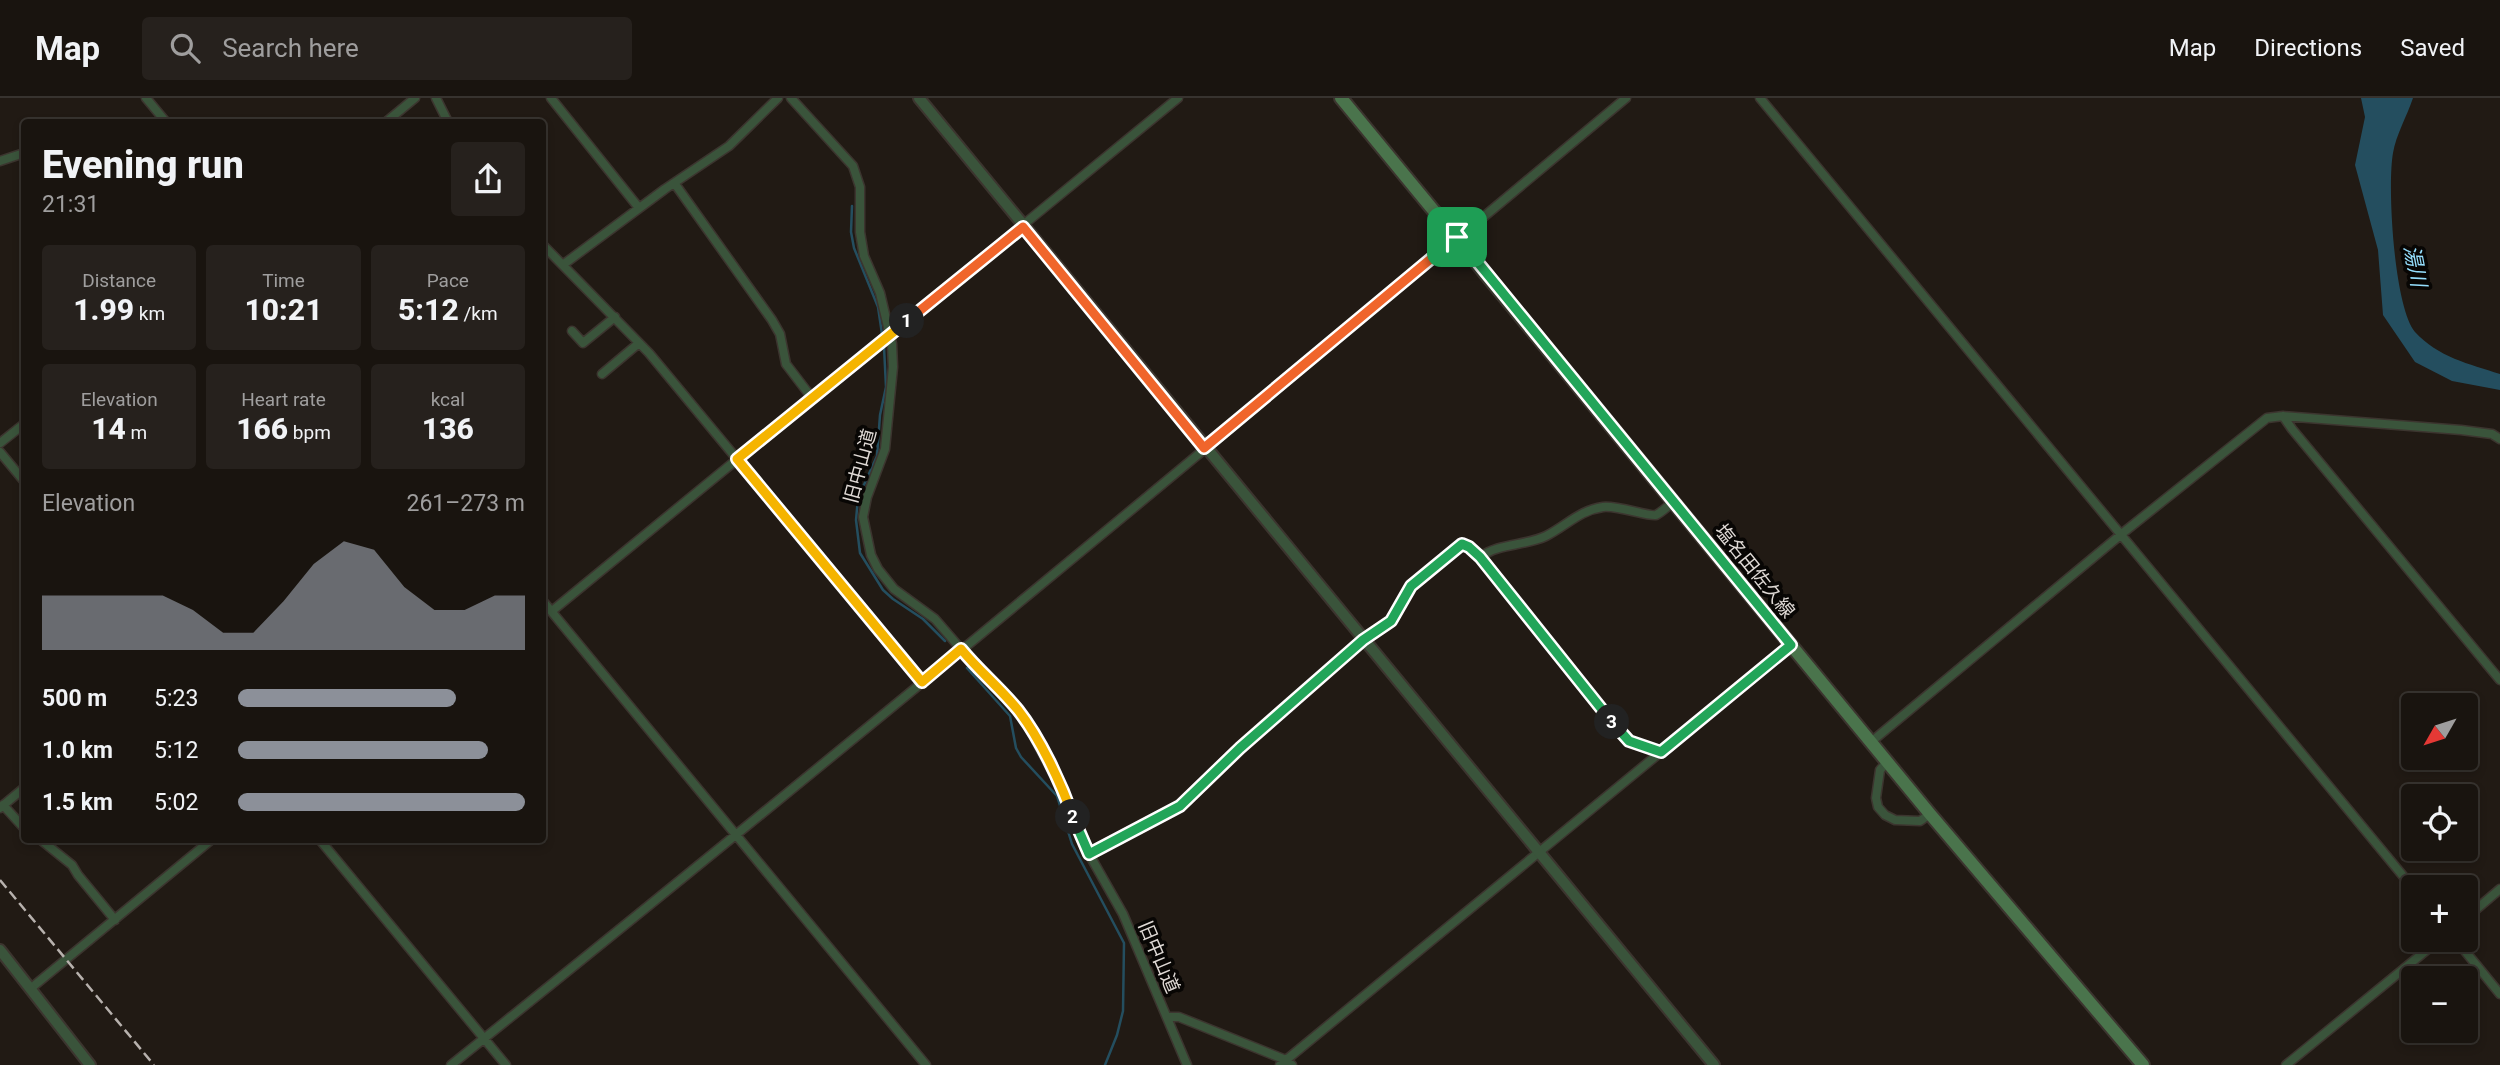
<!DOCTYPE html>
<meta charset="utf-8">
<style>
:root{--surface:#19140f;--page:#26211d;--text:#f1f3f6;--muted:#9f9e9e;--line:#37332f;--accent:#8c9099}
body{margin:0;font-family:Roboto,"Noto Sans JP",sans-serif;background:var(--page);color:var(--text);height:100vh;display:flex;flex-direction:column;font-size:26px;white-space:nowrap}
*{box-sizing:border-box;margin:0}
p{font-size:23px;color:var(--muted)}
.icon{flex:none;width:38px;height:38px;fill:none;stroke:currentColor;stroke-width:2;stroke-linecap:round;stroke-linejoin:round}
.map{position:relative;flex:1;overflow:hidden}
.details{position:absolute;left:21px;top:21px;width:525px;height:724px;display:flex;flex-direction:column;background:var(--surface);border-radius:7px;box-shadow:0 4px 10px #0003,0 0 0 2px var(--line)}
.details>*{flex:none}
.needle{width:46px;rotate:231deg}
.controls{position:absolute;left:2401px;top:595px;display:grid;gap:14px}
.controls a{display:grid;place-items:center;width:77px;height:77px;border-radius:7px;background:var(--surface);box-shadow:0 4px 10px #0003,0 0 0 2px var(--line);font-size:35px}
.pin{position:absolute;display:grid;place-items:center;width:60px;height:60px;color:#fff;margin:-30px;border-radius:14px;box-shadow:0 4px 10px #0006}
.km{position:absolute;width:35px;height:35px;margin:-18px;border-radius:50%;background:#222;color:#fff;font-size:19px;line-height:35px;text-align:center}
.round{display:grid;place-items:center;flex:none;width:74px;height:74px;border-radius:7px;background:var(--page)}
.headline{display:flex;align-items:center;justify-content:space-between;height:119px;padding:0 21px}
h1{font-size:38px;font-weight:800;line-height:52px}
.stats{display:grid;grid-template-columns:repeat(3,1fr);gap:10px;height:119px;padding:7px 21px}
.stats div{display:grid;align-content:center;border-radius:7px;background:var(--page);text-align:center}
.stats b{font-size:30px;font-weight:800}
.stats small{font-size:19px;font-weight:400}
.stats p{font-size:19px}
.chart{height:196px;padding:14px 21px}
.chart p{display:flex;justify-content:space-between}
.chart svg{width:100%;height:126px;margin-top:7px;fill:var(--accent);opacity:.7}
ul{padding:0 21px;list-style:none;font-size:23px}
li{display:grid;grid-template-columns:112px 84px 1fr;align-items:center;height:52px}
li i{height:18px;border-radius:9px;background:var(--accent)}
header{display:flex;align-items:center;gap:42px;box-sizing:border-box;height:98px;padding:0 35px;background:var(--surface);border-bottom:2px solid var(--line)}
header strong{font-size:33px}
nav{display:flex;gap:38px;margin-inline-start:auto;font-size:24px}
.search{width:490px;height:63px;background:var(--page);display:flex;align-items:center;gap:18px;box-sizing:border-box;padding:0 24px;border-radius:7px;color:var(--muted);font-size:26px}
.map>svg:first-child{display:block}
.water{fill:#244e5f}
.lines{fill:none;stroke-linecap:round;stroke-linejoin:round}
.stream{stroke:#244e5f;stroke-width:2.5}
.minor-casing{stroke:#3c352f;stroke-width:11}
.tertiary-casing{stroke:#3c352f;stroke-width:14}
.secondary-casing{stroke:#3c352f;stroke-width:16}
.minor{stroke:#3a543b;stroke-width:8}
.tertiary{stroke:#3a543b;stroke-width:10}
.secondary{stroke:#4a744c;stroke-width:12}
.rail{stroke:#b7b1ad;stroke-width:2.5;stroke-dasharray:10 5;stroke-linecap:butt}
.split-1-casing{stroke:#fff;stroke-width:14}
.split-2-casing{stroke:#fff;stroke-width:14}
.split-3-casing{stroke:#fff;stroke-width:14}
.split-4-casing{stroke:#fff;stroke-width:14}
.split-1{stroke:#f0652b;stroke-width:9}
.split-2{stroke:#f5b400;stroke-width:9}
.split-3{stroke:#22a559;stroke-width:9}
.split-4{stroke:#22a559;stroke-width:9}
.labels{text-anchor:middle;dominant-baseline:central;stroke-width:7;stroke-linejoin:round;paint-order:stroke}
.street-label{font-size:19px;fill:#dfd9d5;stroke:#080604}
.water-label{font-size:21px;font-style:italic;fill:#94defd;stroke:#080604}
</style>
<header>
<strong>Map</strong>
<div class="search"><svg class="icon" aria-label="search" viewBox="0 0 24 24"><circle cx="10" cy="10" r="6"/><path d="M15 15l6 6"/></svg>Search here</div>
<nav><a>Map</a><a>Directions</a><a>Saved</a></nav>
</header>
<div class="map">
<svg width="2500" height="967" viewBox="0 0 2500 967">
<rect width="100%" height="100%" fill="#211a14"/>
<path class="water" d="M2361 0H2413C2407 18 2396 37 2393 55 2387 88 2394 209 2415 234 2438 259 2469 266 2500 276V292L2452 283 2415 264 2383 217 2378 152 2355 67 2365 19Z"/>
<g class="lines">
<path class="stream" d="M852 108 851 134 854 150 878 209 882 236
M884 249 886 289 880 317 877 358 858 400 856 422 860 455 883 492 893 501 923 521 945 543
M967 570 1010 618 1016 650 1021 659 1057 698 1072 746 1124 845 1123 913 1117 937 1105 967"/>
<g class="minor-casing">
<path id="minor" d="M146 0 166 24
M436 0 448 24
M551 0 639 110
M791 0 853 68 860 89V134L864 158 880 195 892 246 893 269 885 351 867 399 863 419 871 457 878 471 894 491 935 521 986 580 1011 604 1027 626 1067 701 1089 756 1123 816 1187 967
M1760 0 2413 790
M386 24 415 0
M0 63 24 55
M675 86 772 222 780 236 786 266 812 300
M542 146 649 255 922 584
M564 166 665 91 729 48 778 0
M572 233 583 245 615 219
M602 276 639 245
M2283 318 2292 331 2500 582
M0 345 24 326
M0 354 24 383
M1480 459 1624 639 1629 643 1661 654
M542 502 926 967
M552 513 1178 0
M1871 644 2124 434 2267 320 2283 318 2461 332 2492 336 2500 341
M1887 664 1880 672 1876 700 1878 709 1885 717 1895 722 1920 723 1930 716
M3 707 24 730
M0 710 24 690
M41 742 72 767 78 777 115 822
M320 742 506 967
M1089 756 1180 708 1240 650 1363 542 1390 523 1411 488 1462 447 1469 449 1480 459C1499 445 1525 448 1546 438 1566 428 1580 412 1603 409 1617 407 1649 419 1656 417 1662 414 1668 408 1673 404
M2466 820 2500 791
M2456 842 2500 896
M30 891 211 742
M1167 919H1179L1286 962 1292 967
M451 967C847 650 1237 325 1626 0
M1280 967 1791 547
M2286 967 2439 842"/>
</g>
<g class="tertiary-casing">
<path id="tertiary" d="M919 0 1714 967
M0 852 90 967"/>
</g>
<g class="secondary-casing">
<path id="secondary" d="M1341 0 1930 716 2143 967"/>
</g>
<use href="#minor" class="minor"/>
<use href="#tertiary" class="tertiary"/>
<use href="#secondary" class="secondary"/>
<path class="rail" d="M0 782 154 967"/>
</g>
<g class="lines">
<g class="split-1-casing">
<path id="split-1" d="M907 223 1023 129 1204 350 1457 139"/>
</g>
<g class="split-2-casing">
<path id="split-2" d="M907 223 737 361 922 584 961 551C979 573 1000 590 1018 612 1040 640 1061 685 1073 719"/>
</g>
<g class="split-3-casing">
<path id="split-3" d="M1073 719 1089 756 1180 708 1240 650 1363 542 1391 523 1411 488 1462 446 1469 449 1480 459 1612 624"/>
</g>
<g class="split-4-casing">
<path id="split-4" d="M1457 139 1791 547 1661 654 1629 643 1612 624"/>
</g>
<use href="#split-1" class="split-1"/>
<use href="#split-2" class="split-2"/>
<use href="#split-3" class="split-3"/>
<use href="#split-4" class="split-4"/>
</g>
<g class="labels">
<g class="street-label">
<text transform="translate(860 368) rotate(-75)">旧中山道</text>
<text transform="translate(1755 473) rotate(51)">塩名田佐久線</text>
<text transform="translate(1159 859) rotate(67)">旧中山道</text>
</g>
<g class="water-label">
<text transform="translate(2415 168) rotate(79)">湯川</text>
</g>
</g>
</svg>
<div class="controls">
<a><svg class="needle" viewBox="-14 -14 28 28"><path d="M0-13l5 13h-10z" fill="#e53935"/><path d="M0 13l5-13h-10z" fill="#9f9e9e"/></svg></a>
<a><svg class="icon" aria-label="locate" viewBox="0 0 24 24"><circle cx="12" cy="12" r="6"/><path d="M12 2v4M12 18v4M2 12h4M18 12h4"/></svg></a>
<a>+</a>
<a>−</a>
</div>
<div class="pin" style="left:1457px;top:139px;background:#1e9e55"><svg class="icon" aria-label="arrive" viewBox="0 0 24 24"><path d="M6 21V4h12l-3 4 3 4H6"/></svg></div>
<b class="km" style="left:907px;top:223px">1</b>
<b class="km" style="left:1073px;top:719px">2</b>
<b class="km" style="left:1612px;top:624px">3</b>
<section class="details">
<div class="headline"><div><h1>Evening run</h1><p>21:31</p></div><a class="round"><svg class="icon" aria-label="share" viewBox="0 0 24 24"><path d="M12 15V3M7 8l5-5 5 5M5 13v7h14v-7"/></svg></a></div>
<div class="stats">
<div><p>Distance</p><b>1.99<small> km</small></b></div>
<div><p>Time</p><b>10:21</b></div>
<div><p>Pace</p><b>5:12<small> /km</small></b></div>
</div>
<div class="stats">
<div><p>Elevation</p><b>14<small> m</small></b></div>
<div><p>Heart rate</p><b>166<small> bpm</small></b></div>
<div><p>kcal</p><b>136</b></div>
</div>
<div class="chart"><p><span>Elevation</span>261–273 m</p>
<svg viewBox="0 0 160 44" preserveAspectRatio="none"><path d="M0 44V25L10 25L20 25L30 25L40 25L50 30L60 38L70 38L80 27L90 14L100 6L110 9L120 22L130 30L140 30L150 25L160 25V44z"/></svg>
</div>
<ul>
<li><b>500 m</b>5:23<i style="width:76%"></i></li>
<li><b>1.0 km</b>5:12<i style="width:87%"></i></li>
<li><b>1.5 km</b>5:02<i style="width:100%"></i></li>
</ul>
</section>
</div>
